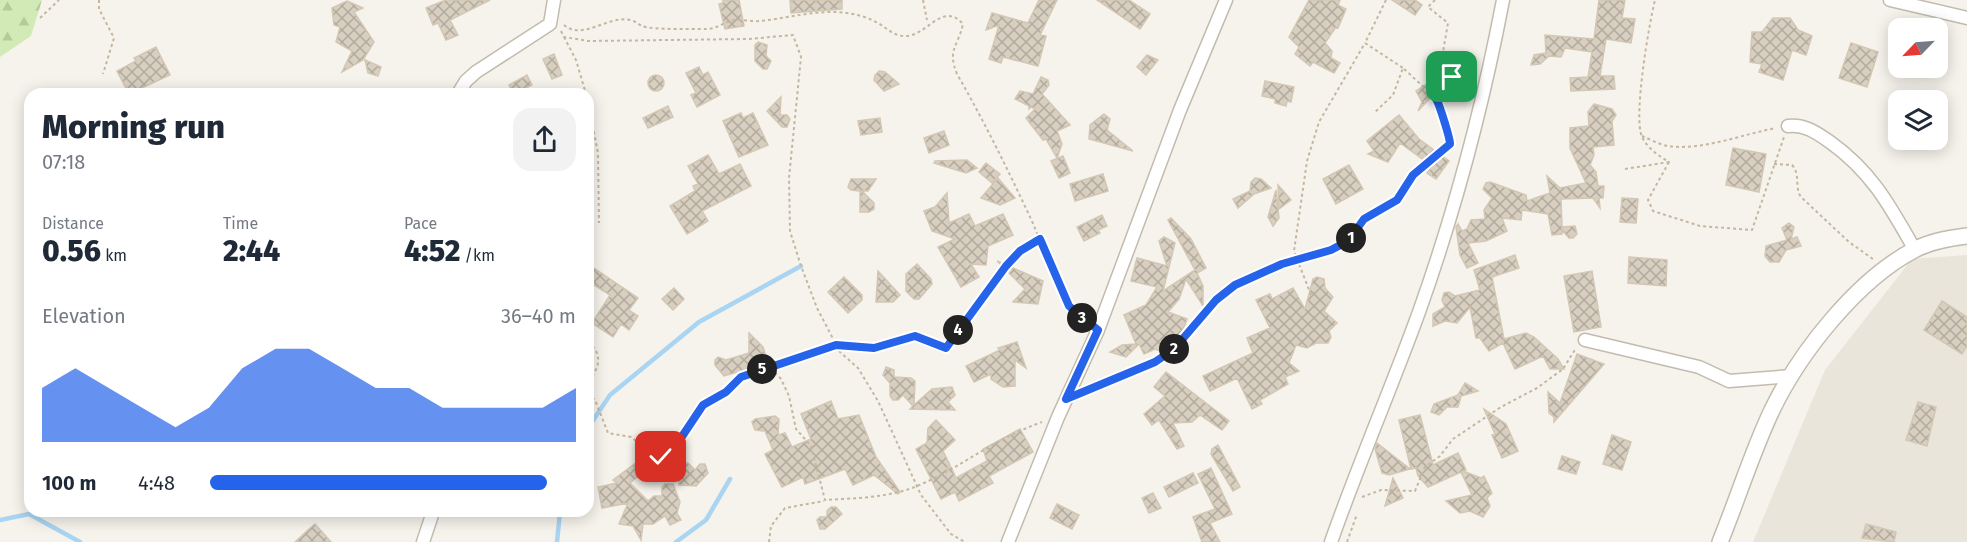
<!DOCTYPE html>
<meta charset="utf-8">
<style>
:root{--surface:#fff;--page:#f2f2f3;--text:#1f2937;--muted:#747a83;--accent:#2563eb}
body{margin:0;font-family:"Fira Sans",sans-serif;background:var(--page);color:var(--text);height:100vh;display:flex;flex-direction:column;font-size:22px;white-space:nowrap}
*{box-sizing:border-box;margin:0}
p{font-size:20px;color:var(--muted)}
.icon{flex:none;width:33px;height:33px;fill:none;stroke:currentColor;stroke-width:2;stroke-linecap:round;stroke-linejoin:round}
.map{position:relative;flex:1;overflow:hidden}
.panel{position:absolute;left:24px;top:88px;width:570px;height:429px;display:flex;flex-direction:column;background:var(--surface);border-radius:18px;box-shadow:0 3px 15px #0003}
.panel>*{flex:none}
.needle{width:39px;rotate:245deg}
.tools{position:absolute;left:1888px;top:18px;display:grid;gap:12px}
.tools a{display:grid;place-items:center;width:60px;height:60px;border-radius:12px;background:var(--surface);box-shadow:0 3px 15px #0003;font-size:30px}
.pin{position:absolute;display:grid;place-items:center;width:51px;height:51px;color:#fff;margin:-26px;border-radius:12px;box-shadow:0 3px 9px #0006}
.km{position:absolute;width:30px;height:30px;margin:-15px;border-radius:50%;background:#222;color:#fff;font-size:16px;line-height:30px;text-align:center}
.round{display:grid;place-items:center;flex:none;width:63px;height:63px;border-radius:18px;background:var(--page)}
.summary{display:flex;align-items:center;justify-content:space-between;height:102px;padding:0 18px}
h1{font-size:33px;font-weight:800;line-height:45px}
.figures{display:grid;grid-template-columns:repeat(3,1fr);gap:9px;height:102px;padding:6px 18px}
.figures div{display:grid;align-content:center}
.figures b{font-size:30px;font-weight:800}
.figures small{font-size:16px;font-weight:400}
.figures p{font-size:16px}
.chart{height:168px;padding:12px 18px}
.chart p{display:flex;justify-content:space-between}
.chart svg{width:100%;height:108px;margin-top:6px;fill:var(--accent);opacity:.7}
ul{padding:0 18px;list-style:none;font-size:20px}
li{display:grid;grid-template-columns:96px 72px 1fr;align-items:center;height:45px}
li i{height:15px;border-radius:8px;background:var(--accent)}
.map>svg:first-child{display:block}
.residential{fill:#eae5da}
.forest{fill:url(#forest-firs)}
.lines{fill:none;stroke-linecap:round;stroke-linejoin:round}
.stream{stroke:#a9d4f2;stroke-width:4.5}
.building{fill:url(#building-cross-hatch);stroke:#d3c7b4;stroke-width:1.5}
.minor-casing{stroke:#c2bbae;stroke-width:15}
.tertiary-casing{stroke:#c2bbae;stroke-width:18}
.path{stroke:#c4b79f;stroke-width:2;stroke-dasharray:3 3;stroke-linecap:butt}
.minor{stroke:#fff;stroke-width:12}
.tertiary{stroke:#fff;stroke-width:15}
.route-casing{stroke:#fff;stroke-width:12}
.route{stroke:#2563eb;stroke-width:8}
</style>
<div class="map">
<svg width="1967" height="542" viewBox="0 0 1967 542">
<defs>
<pattern id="forest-firs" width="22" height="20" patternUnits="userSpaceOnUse" patternTransform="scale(1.5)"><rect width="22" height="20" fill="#d2eab5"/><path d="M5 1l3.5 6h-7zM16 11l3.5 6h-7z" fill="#b6ca9c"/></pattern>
<pattern id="building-cross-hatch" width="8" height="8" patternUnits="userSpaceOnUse" patternTransform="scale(1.5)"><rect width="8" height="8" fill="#d8cfc1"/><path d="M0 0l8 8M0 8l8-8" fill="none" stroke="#b1aa9e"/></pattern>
</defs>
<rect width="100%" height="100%" fill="#f6f3ec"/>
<path class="residential" d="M1967 255V542H1753L1825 370 1912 259Z"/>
<path class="forest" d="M0 0H42L31 36 0 57Z"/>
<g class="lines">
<path class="stream" d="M588 428 610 395 699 322 801 266
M0 520 29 514 80 542
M557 542 560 512
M676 542 706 520 730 479"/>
</g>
<path class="building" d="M446 0H490L450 20 458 35 446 40 438 23 433 25 426 8Z
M723 0H739L744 26 725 29 719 4 723 3Z
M790 0H842V9L791 13Z
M1039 0H1057L1040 35 1046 36 1038 66 1003 57 1001 63 989 59 999 25 986 30 992 13 1028 23Z
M1097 0H1129L1150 14 1140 29Z
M1309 0H1340L1338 5 1346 9 1338 28 1336 27 1325 43 1332 51 1331 58 1340 63 1334 73 1313 62 1310 66 1295 54 1299 47 1289 37Z
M1392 0H1415L1422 5 1415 15Z
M1599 0H1625L1622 18 1635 19 1631 43 1606 39 1600 76H1614L1615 89 1571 91 1570 78 1588 77 1592 52 1565 48 1561 57 1549 56 1540 64 1531 65 1534 55 1546 53 1545 35 1594 39Z
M347 1 363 8 354 12 374 42 363 60 342 72 352 51 336 42 340 27 334 25 332 8Z
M1773 18H1790L1798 30 1812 36 1806 55 1792 50 1783 80 1759 72 1762 64 1750 62 1752 32H1762Z
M758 42 767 45 766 56 771 61 767 69H763L755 61V45Z
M1851 43 1878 52 1867 87 1839 78Z
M156 47 170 75 129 94 117 71 136 61 134 58Z
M554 54 562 75 552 79 543 59Z
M1147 55 1158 60 1146 75 1137 67Z
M365 60 381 67 378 76 368 73Z
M1445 66 1450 73H1453L1418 111 1422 102 1416 91 1438 77 1440 68Z
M699 67 703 75 708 72 720 95 697 107 691 95 696 93 686 73Z
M879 71 885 72 899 84 884 91 874 80 875 75Z
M527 75 532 85 514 94 509 85Z
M648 83a8 8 0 1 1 16 0a8 8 0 1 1-16 0Z
M1041 77 1048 80 1049 85 1042 94 1070 125 1057 131 1062 144 1057 158 1046 139 1043 140 1026 118 1035 109 1031 107 1029 109V106L1015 99 1020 91 1033 94Z
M1265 81 1294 87 1291 102 1287 101 1286 106 1275 103V99L1262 96Z
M781 97 780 115H787L790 119 787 127H782L767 111Z
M1594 104 1612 109 1616 115 1612 121 1614 145 1593 147 1594 155 1590 165 1596 172 1598 186H1604L1603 198H1599L1600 208 1593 198 1561 199 1562 227 1575 226 1577 234 1573 238H1569L1562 230V234L1552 235 1548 214 1522 210 1521 220 1502 218 1507 231 1486 241 1468 243 1478 263 1467 268 1460 255 1456 227 1458 224 1462 231 1467 229 1471 220 1485 219 1484 210 1492 198 1483 189 1486 183 1490 182 1526 195 1527 201 1550 193 1547 176 1560 188 1586 183 1570 148V128L1589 126 1588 112Z
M668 106 673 117 648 128 643 118Z
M741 113 743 118 753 113 768 145 739 157 723 121Z
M1104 114 1110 119 1107 130 1133 151 1089 139 1090 125Z
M1399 115 1419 139 1449 161 1436 179 1427 173 1432 166 1400 143 1388 162 1368 154 1374 151 1367 141Z
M880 118 882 132 861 135 858 121Z
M944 131 949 145 929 153 924 138Z
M1733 148 1766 154 1759 192 1726 185Z
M708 155 719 174 740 164 751 186 702 211 708 221 687 234 670 206 695 191 693 186 698 184 688 166Z
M1063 156 1070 173 1059 178 1051 161Z
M935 161 967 160 977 168 966 173 934 163Z
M986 163 1000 174 992 183 979 172Z
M1349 165 1363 189 1336 204 1323 179Z
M1103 174 1108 191 1075 201 1070 184Z
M998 178 1015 198 1000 205 981 198Z
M1255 178 1261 179 1271 188 1254 194 1238 208 1233 199 1250 191 1251 182Z
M851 179H876L868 191H862L874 203V209L869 212H860V191L851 190 848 187Z
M1278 185 1291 200 1279 209Z
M1276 190 1279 218 1273 226 1268 217Z
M947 193 949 223 969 214 975 226 1003 214 1013 235 988 246 986 265 971 264 979 277 961 287 938 247 955 239 932 231 924 211 935 207Z
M1622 198 1638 199 1636 223 1620 222Z
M1102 215 1107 226 1098 230 1100 233 1084 241 1077 227Z
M1171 218 1191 239 1206 268 1197 273 1203 286V306L1186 279 1179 299 1168 312 1187 319 1180 339 1175 337 1168 354 1155 349 1144 354 1139 344 1126 357 1110 352 1122 345 1136 344 1124 315 1146 305 1157 287 1131 281 1137 258 1167 266 1159 241 1164 237 1175 243 1163 291 1195 270 1168 220Z
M1789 223 1794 227 1791 239 1797 237 1801 246 1786 250 1779 262H1770L1765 256 1766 246 1787 240 1782 228Z
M1515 255 1519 268 1492 277 1504 339 1526 333 1534 337 1558 359 1564 369H1550L1543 356 1515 369 1503 343 1489 351 1480 338H1476L1470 307 1457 323 1445 321 1433 326V314L1445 307 1442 300 1444 293 1449 292 1455 296 1480 290 1474 270Z
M1629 257 1667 260 1666 286 1628 283Z
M997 261 1043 281 1038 304 1013 302 1025 289Z
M588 264 638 298 629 310 638 316 629 330 621 324 613 337 592 323 610 295 588 281Z
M917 264 931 279 932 284 919 299H914L906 291V274Z
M878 271 900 295 893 302H876Z
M1592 271 1601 327 1574 332 1564 276Z
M844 277 862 295V300L848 313 828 292Z
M1317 277 1324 279 1325 288 1333 297 1324 311 1337 323 1329 331 1331 337 1328 343H1316L1307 348 1296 345 1289 363 1299 371 1285 377 1288 384 1260 400 1262 404 1252 409 1237 378 1210 391 1203 376 1253 353 1247 338 1270 328 1256 300 1270 294 1272 299 1293 288 1305 309 1313 279Z
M674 288 684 299 673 310 662 299Z
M1942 301 1967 317V346L1962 354 1924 330Z
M749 333 763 347 768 363 724 376 715 365V360L718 357 726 360 749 353Z
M1017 342 1026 368 1015 360V386L1003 387 991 379V374L974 382 966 366 1000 350 998 348Z
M1577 354 1604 364 1554 422V417L1549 413 1548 392 1560 403Z
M886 367 894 370V377L911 378 915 381 914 405 932 389 952 387 955 395 948 402 955 410 910 409 913 406 903 395 898 400H893L890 396V383L883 375Z
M1166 372 1229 421 1222 430 1200 415 1192 422 1173 423 1184 446 1177 449 1159 420 1152 425 1144 414 1165 396 1154 387Z
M1465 383 1478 391 1461 396 1458 407H1447L1439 415 1431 412 1434 404 1458 395Z
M831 401 838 419 859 415 876 457 900 492 898 494 874 475 853 485 845 469 805 484 803 477 782 487 765 454 773 450 765 431 755 430 752 422 755 419 775 416 779 419 778 435 785 433 792 447 811 439 801 414Z
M1918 402 1936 407 1927 446 1906 440Z
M1484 409 1506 424 1518 451 1502 458 1492 435 1495 434Z
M1420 415 1433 465 1458 453 1466 470 1463 471 1481 478 1484 476 1492 493 1487 498 1490 506 1483 517 1470 511 1460 513 1446 501 1472 495 1461 472 1428 487 1418 476 1416 468 1411 469 1399 420Z
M936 420 955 440 943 451 950 465 945 470 951 467 956 478 987 461 983 449 1020 429 1033 452 989 476 993 483 959 501 955 492 941 499 916 449 927 443 928 428Z
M1612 435 1631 442 1622 470 1603 464Z
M1377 443 1410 469 1389 475 1382 473 1375 449Z
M1218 445 1240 487 1233 491 1211 454 1212 449Z
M645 456 653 459V464L650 468 635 467 641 474 630 483 648 501 654 496H662V487L665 484H673L680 502 677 513 681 520 670 525 665 516 653 524H643L641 540 633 526 619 524 628 503 602 508 598 487 617 483 613 480Z
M1562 456 1580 462 1576 474 1558 469Z
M683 463H688L695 470 700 464H705L708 473 696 486 679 485V466Z
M1211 468 1232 514 1210 523 1220 542H1202L1193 517 1215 509 1198 474Z
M1193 473 1198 483 1169 497 1164 487Z
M1393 478 1403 498 1385 506Z
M1153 493 1161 508 1149 513 1142 498Z
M1057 504 1079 515 1072 529 1050 518Z
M831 507H836L842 514 825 529H820L817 520 820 517H827V511Z
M315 524 331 542H295L309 529Z
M1866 524 1896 532 1894 542 1862 538Z"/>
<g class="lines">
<g class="minor-casing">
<path id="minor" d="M1890 0 1967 18
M458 94 466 81 476 72 550 24 554 0
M1788 126C1805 124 1817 133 1830 142 1872 172 1890 206 1915 250
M1585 340 1699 367 1729 381 1792 376
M423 542 433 512
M1008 542 1058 417 1098 330 1180 110 1226 0
M1331 542C1358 465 1391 389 1419 312 1455 211 1483 105 1503 0"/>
</g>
<g class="tertiary-casing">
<path id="tertiary" d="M1720 542C1738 498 1752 452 1772 410 1800 352 1857 280 1914 250 1929 242 1950 238 1967 236"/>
</g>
<path class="path" d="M99 0V9L114 38 103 74
M923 0 927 20
M1386 0 1365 43 1403 68
M1435 0 1428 7 1448 23 1443 52 1454 70 1452 77 1436 99
M40 18 59 0
M564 25C583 41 608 15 630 20 635 21 638 24 642 26 652 30 694 29 706 29 717 29 722 23 731 21 740 18 750 22 759 21 783 19 807 12 832 12 847 12 863 15 876 22 886 27 893 36 904 36 926 38 942 0 963 24 958 47 947 49 957 74 984 121 1008 170 1031 219 1047 254 1056 299 1088 323
M561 31 564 37 588 41 749 39 793 35 801 57 789 178 790 231 801 266 817 308 840 352 858 368 878 401 921 495 951 534 965 542
M564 37 576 60 586 94
M573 94 584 90
M588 102 598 153 599 223
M1642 136C1650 139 1660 145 1668 146 1702 151 1743 134 1776 128
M1669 162 1648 200 1653 211 1700 226 1752 230 1784 137
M1774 164 1792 165C1801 175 1794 187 1801 197L1849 242 1873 259
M1625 169 1669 162C1659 156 1648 149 1642 137 1633 117 1649 24 1655 0
M1311 295 1294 251 1307 161 1319 122 1365 43
M588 342C604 355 599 368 588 382
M771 368 781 379 789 396 796 429 811 446 825 500C857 498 893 498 924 483 965 464 997 438 1042 422
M1086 391 1155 362 1174 349 1216 300 1235 285 1282 264 1331 250 1348 241 1364 219 1397 200 1413 175 1450 144 1438 100 1403 68 1393 95 1375 112
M588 393 595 400 608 433 631 437 657 457 667 454 675 447 703 405 726 392 741 377 759 370 836 345 874 348 915 336 946 348 1006 266 1020 251 1039 240
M1362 497 1381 490 1415 491 1425 467 1440 456 1453 439 1501 407 1537 388 1563 369 1576 348
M769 542 771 526 785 508 824 501
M1347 542 1357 514"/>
<use href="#minor" class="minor"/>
<use href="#tertiary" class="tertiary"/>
</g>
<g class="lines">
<g class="route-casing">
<path id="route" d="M661 457 675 447 703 405 726 392 741 377 836 345 874 348 915 336 946 348 1006 266 1020 251 1040 239 1069 306 1098 330 1066 399 1155 362 1174 349 1216 300 1235 285 1282 264 1331 250 1348 241 1364 219 1397 200 1413 175 1450 144C1450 138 1439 103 1436 99L1452 77"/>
</g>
<use href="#route" class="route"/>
</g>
</svg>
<div class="tools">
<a><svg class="needle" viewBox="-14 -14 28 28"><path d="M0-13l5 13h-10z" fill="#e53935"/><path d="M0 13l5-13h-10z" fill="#747a83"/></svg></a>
<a><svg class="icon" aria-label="layers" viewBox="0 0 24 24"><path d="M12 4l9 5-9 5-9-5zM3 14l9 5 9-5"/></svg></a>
</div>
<div class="pin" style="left:1452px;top:77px;background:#1e9e55"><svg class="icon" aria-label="arrive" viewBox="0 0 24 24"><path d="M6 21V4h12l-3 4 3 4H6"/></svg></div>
<div class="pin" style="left:661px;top:457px;background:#d93025"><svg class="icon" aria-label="check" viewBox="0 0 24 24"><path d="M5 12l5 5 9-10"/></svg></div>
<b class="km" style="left:1351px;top:238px">1</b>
<b class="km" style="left:1174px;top:349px">2</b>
<b class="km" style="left:1082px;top:318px">3</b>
<b class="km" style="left:958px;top:330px">4</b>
<b class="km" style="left:762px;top:369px">5</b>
<section class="panel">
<div class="summary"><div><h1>Morning run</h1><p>07:18</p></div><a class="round"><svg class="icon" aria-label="share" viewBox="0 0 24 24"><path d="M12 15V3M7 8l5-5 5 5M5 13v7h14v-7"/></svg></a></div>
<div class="figures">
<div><p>Distance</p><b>0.56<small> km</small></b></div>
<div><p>Time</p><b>2:44</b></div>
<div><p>Pace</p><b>4:52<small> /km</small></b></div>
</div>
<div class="chart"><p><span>Elevation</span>36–40 m</p>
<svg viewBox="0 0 160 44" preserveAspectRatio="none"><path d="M0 44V22L10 14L20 22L30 30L40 38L50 30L60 14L70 6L80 6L90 14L100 22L110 22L120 30L130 30L140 30L150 30L160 22V44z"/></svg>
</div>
<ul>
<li><b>100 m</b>4:48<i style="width:92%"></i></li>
</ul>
</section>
</div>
